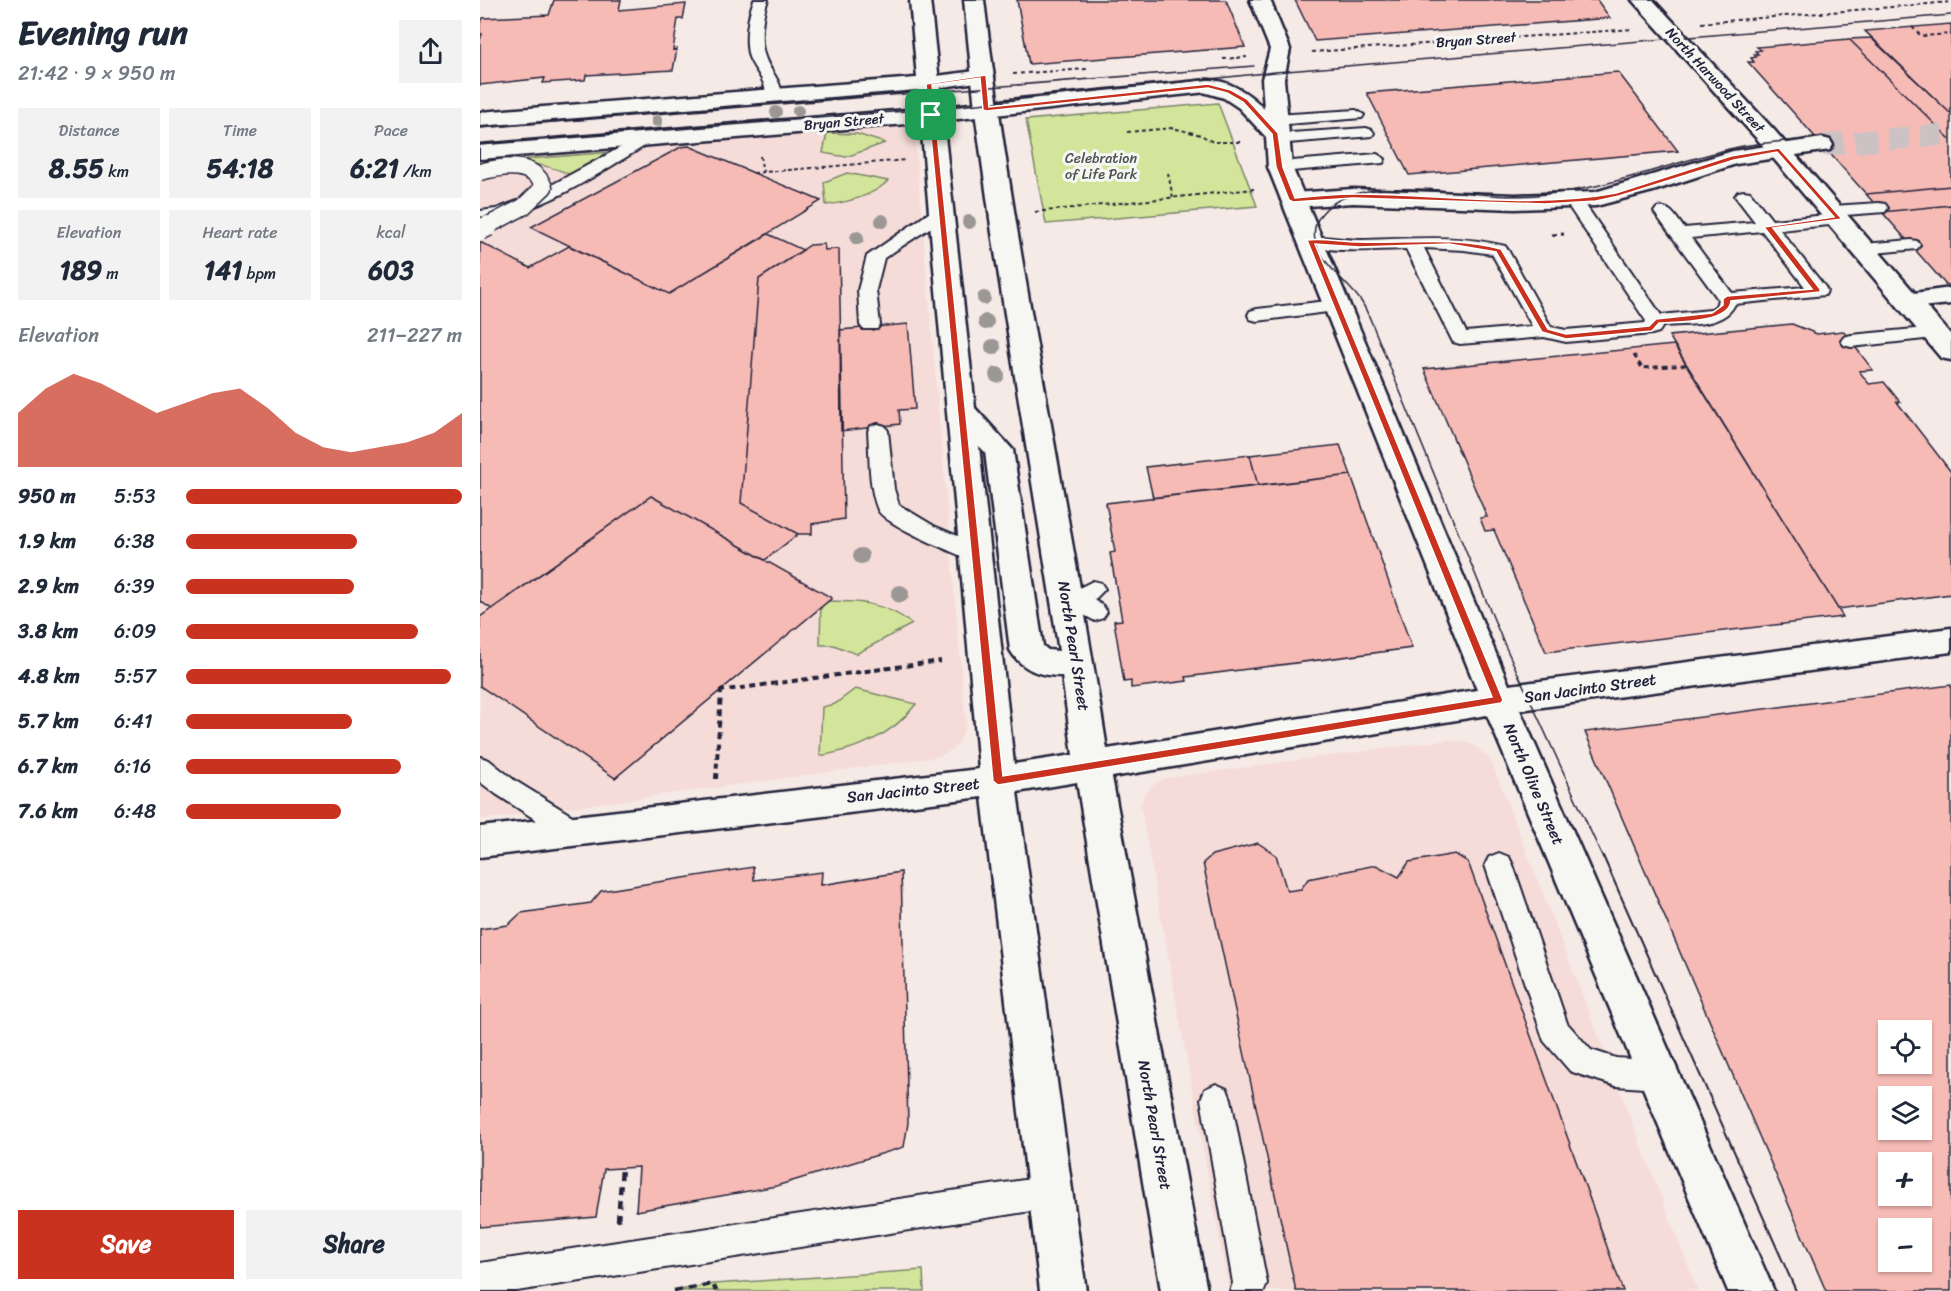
<!DOCTYPE html>
<meta charset="utf-8">
<style>
:root{--surface:#fff;--page:#f2f2f3;--text:#1f2937;--muted:#747a83;--accent:#c8321e}
body{margin:0;font-family:Sriracha,sans-serif;background:var(--page);color:var(--text);height:100vh;display:flex;flex-direction:column;font-size:22px;white-space:nowrap}
*{box-sizing:border-box;margin:0}
p{font-size:20px;color:var(--muted)}
.icon{flex:none;width:33px;height:33px;fill:none;stroke:currentColor;stroke-width:2;stroke-linecap:round;stroke-linejoin:round}
.map{position:relative;flex:1;overflow:hidden}
.details{display:flex;flex-direction:column;background:var(--surface);width:480px}
.details>*{flex:none}
.tools{position:absolute;left:1398px;top:1020px;display:grid;gap:12px}
.tools a{display:grid;place-items:center;width:54px;height:54px;border-radius:0px;background:var(--surface);box-shadow:0 2px 4px #0004;font-size:30px}
.pin{position:absolute;display:grid;place-items:center;width:51px;height:51px;color:#fff;margin:-26px;border-radius:12px;box-shadow:0 3px 9px #0006}
.round{display:grid;place-items:center;flex:none;width:63px;height:63px;border-radius:0px;background:var(--page)}
.headline{display:flex;align-items:center;justify-content:space-between;height:102px;padding:0 18px}
h1{font-size:33px;font-weight:800;line-height:45px}
.stats{display:grid;grid-template-columns:repeat(3,1fr);gap:9px;height:102px;padding:6px 18px}
.stats div{display:grid;align-content:center;border-radius:0px;background:var(--page);text-align:center}
.stats b{font-size:26px;font-weight:800}
.stats small{font-size:16px;font-weight:400}
.stats p{font-size:16px}
.chart{height:168px;padding:12px 18px}
.chart p{display:flex;justify-content:space-between}
.chart svg{width:100%;height:108px;margin-top:6px;fill:var(--accent);opacity:.7}
.cta{display:flex;gap:12px;margin-top:auto;padding:12px 18px}
.cta a{flex:1;height:69px;border-radius:0px;background:var(--accent);color:#fff;font-size:24px;font-weight:800;line-height:69px;text-align:center}
.cta a+a{background:var(--page);color:var(--text)}
ul{padding:0 18px;list-style:none;font-size:20px}
li{display:grid;grid-template-columns:96px 72px 1fr;align-items:center;height:45px}
li i{height:15px;border-radius:8px;background:var(--accent)}
main{display:flex;flex:1;min-height:0}
.map>svg:first-child{display:block}
.built{fill:#f6dcd8}
.green{fill:#d3e59a;stroke:#7a846a;stroke-width:1.5}
.building{fill:#f7bbb6;stroke:#22223b;stroke-width:1.5;fill-rule:evenodd}
.lines{fill:none;stroke-linecap:round;stroke-linejoin:round}
.street-tunnel{stroke:#ccc2c4;stroke-width:22;stroke-dasharray:22 11;stroke-linecap:butt}
.lane-casing{stroke:#22223b;stroke-width:4}
.street-casing{stroke:#22223b;stroke-width:5}
.secondary-casing{stroke:#22223b;stroke-width:5}
.path-far3{stroke:#22223b;stroke-width:2;stroke-dasharray:4 3;stroke-linecap:butt}
.path-far2{stroke:#22223b;stroke-width:3;stroke-dasharray:5 4;stroke-linecap:butt}
.path-far1{stroke:#22223b;stroke-width:4;stroke-dasharray:6 4.5;stroke-linecap:butt}
.path{stroke:#22223b;stroke-width:4.5;stroke-dasharray:8 6;stroke-linecap:butt}
.lane{fill:#f6f6f2;fill-rule:evenodd}
.street{fill:#f6f6f2;fill-rule:evenodd}
.secondary{fill:#f6f6f2;fill-rule:evenodd}
.tram-far1{stroke:#22223b;stroke-width:1.5}
.tram{stroke:#22223b;stroke-width:2}
.lane-bridge-far1-casing{stroke:#22223b;stroke-width:19;stroke-linecap:butt}
.lane-bridge-casing{stroke:#22223b;stroke-width:23;stroke-linecap:butt}
.lane-bridge-far1{stroke:#f6f6f2;stroke-width:16}
.lane-bridge{stroke:#f6f6f2;stroke-width:20}
.tree{fill:#9a9795}
.route{fill:#c8321e;stroke:#fff;stroke-width:1.5;fill-rule:evenodd}
.labels{text-anchor:middle;dominant-baseline:central;stroke-width:6;stroke-linejoin:round;paint-order:stroke}
.far-street-label{font-size:14px;fill:#22223b;stroke:#f6f6f2}
.far-park-label{font-size:14px;fill:#4e5353;stroke:#f6f6f2}
.street-label{font-size:16px;fill:#22223b;stroke:#f6f6f2}
</style>
<main>
<section class="details">
<div class="headline"><div><h1>Evening run</h1><p>21:42 · 9 × 950 m</p></div><a class="round"><svg class="icon" aria-label="share" viewBox="0 0 24 24"><path d="M12 15V3M7 8l5-5 5 5M5 13v7h14v-7"/></svg></a></div>
<div class="stats">
<div><p>Distance</p><b>8.55<small> km</small></b></div>
<div><p>Time</p><b>54:18</b></div>
<div><p>Pace</p><b>6:21<small> /km</small></b></div>
</div>
<div class="stats">
<div><p>Elevation</p><b>189<small> m</small></b></div>
<div><p>Heart rate</p><b>141<small> bpm</small></b></div>
<div><p>kcal</p><b>603</b></div>
</div>
<div class="chart"><p><span>Elevation</span>211–227 m</p>
<svg viewBox="0 0 160 44" preserveAspectRatio="none"><path d="M0 44V22L10 12L20 6L30 10L40 16L50 22L60 18L70 14L80 12L90 20L100 30L110 36L120 38L130 36L140 34L150 30L160 22V44z"/></svg>
</div>
<ul>
<li><b>950 m</b>5:53<i style="width:100%"></i></li>
<li><b>1.9 km</b>6:38<i style="width:62%"></i></li>
<li><b>2.9 km</b>6:39<i style="width:61%"></i></li>
<li><b>3.8 km</b>6:09<i style="width:84%"></i></li>
<li><b>4.8 km</b>5:57<i style="width:96%"></i></li>
<li><b>5.7 km</b>6:41<i style="width:60%"></i></li>
<li><b>6.7 km</b>6:16<i style="width:78%"></i></li>
<li><b>7.6 km</b>6:48<i style="width:56%"></i></li>
</ul>
<div class="cta"><a>Save</a><a>Share</a></div>
</section>
<div class="map">
<svg width="1471" height="1291" viewBox="0 0 1471 1291">
<rect width="100%" height="100%" fill="#f6eae6"/>
<filter id="ink" filterUnits="userSpaceOnUse"><feTurbulence type="fractalNoise" baseFrequency=".0167" numOctaves="2"/><feDisplacementMap in="SourceGraphic" scale="12" xChannelSelector="R" yChannelSelector="G"/><feConvolveMatrix kernelMatrix="1 2 1 2 8 2 1 2 1" color-interpolation-filters="sRGB"/></filter>
<g filter="url(#ink)">
<path class="built" d="M424 123 433 130 435 140 486 725 479 743 472 750 458 757 0 820V155Z
M967 740 985 742 995 746 1009 758 1013 766 1218 1291H749L660 804 665 793 673 785 685 778Z"/>
<path class="green" d="M738 103 777 206 566 224 546 120Z
M347 133 377 134 405 143 366 157 343 153Z
M132 152 91 175C59 160 34 162 0 168V163Z
M367 173 408 181C391 197 368 202 346 205L344 182Z
M341 601C374 601 405 601 432 624L376 654 354 645H340Z
M375 689 436 704C412 736 378 749 340 756L342 707 355 704Z
M443 1270 444 1291H194L233 1284Z"/>
<path class="building" d="M74 0H141L139 10 206 4 203 19H198L193 50 197 49 193 70 106 75 105 80 63 83 65 78 0 85V40L2 34H0V24L3 18 69 15Z
M537 0H746L765 47 549 64Z
M815 0H1117L1130 18 835 41Z
M1471 24V114L1385 31Z
M1391 38 1471 114V140L1369 39Z
M1369 39 1471 140V186L1386 194 1268 62H1274L1271 58 1276 57 1274 54H1278L1275 51 1281 50 1277 47Z
M1138 72 1198 151 929 175 887 93Z
M209 146 341 201 189 294 51 227 201 147Z
M1471 186V205L1402 212 1386 194Z
M1471 205V285H1466L1402 212Z
M288 234 323 250 279 279 261 503 318 534 285 560 171 496 12 609 0 601V242L50 268 89 246 189 294Z
M344 244 345 250 359 249 364 519 332 524V534H318L261 503 279 279 330 245Z
M428 324 435 409 419 410 420 424 361 431 360 330Z
M1312 324 1337 334 1363 331 1393 370 1379 371 1389 384 1404 382 1420 402H1417L1471 472V594L1358 609 1189 336Z
M1194 345 1363 617 1066 652 1014 530 1005 531 1000 518 1007 517 944 369Z
M860 445 871 475 778 486 770 455Z
M770 455 778 486 673 498 666 467Z
M871 475 932 648 706 677 707 681 651 688V681L644 682 634 621 642 620 630 553 635 552 626 503Z
M171 496 352 598 135 778 0 686V617Z
M1471 685V1291H1346L1105 732ZM1408 1030H1442V1064H1408ZM1408 1096H1442V1130H1408ZM1408 1162H1442V1196H1408ZM1408 1228H1442V1262H1408Z
M778 843 796 855 807 891 821 889 828 879 896 865 919 877 929 862 975 854 988 862 1143 1291H816L723 863 732 855Z
M273 867 274 880 342 872 341 885 421 872 428 1123 424 1147 296 1186 156 1211 159 1167 124 1169 116 1217 0 1227V929L28 925 41 913 111 903 121 891Z"/>
<g class="lines">
<path class="street-tunnel" d="M1342 145 1471 134"/>
<g class="lane-casing">
<path id="lane" d="M274 0H288C282 15 279 42 285 57 290 72 301 79 302 96L294 101 286 96C286 79 275 72 269 57 264 41 268 15 274 0Z
M876 110 884 115 882 118 795 125 787 120 795 115Z
M886 128 892 130 894 133 892 136 796 144 788 139 796 134Z
M167 133 175 138 173 141C118 173 64 213 0 221V211L16 209 55 194Z
M897 154 905 159 903 163 800 172 792 167 800 162Z
M1264 191 1270 192 1292 220 1347 215 1343 211 1346 207 1352 206 1399 203 1405 204 1408 208 1405 212 1365 215 1368 219 1365 223 1359 224 1300 230 1345 287 1347 291 1345 295 1255 304C1244 328 1206 324 1183 326L1179 332 1172 334 1086 342 1064 337 980 344 973 342 926 249C893 250 857 253 824 245L821 241 824 237 830 236C847 237 864 240 881 240 930 239 977 234 1025 246L1028 250 1071 327 1086 330 1165 323 1166 321 1085 201 1088 197H1100L1181 315 1230 310 1236 306 1238 299 1174 212 1177 208C1191 205 1196 218 1204 228L1275 222 1255 196 1258 192ZM1282 231 1325 287 1252 293 1211 238ZM944 248 984 250 1012 254 1052 326 986 332Z
M462 207 468 208 471 212 468 216 404 258 396 290 400 325 397 329H383L380 325 378 290 387 256 456 208Z
M1431 240 1437 241 1440 245 1437 249 1384 254 1378 253 1375 249 1378 245 1384 244Z
M856 300 863 302 865 306 863 310 777 321 770 319 768 315 770 311 777 309Z
M1456 327 1463 329 1466 333 1463 337 1371 347 1364 345 1361 341 1364 337 1371 335Z
M398 424 405 426 408 431 414 489 419 505 454 526 504 547 507 553 504 559 496 561 488 559C471 551 405 525 398 510 388 486 390 456 388 431L391 426Z
M613 581 621 583 625 589 614 600 623 606 627 612 623 618 615 621 593 609 580 607 576 601 580 595 591 592Z
M0 757 9 760 34 780 102 822 106 830 102 838 93 841 84 838 16 794 0 782Z
M1019 853 1029 857 1033 865 1087 1023 1111 1050 1136 1058 1178 1061 1189 1065 1193 1075 1189 1085 1178 1089 1136 1086 1101 1075 1090 1071 1064 1041 1005 865 1009 857Z
M736 1084 747 1089 751 1099 787 1283 784 1291H750L753 1283 721 1099 725 1089Z
M570 1176 581 1181 586 1192 581 1203 570 1208 37 1291H0V1263Z"/>
</g>
<g class="street-casing">
<path id="street" d="M503 70 510 72 514 76 510 80 449 89 0 126V112L449 77Z
M728 80 736 81 739 86 736 91 451 122 0 159V145L451 108Z
M1342 138 1350 140 1353 145 1350 150 1256 164 1173 191 1116 206 1035 209 873 203 813 207 805 205 801 200 805 195 813 193 873 189 1035 195 1115 192 1253 151Z
M1471 288V304L1428 308 1419 305 1415 300 1419 295Z"/>
</g>
<g class="secondary-casing">
<path id="secondary" d="M430 0H450L495 408 533 450 563 646 568 650 579 651 512 233 496 119 484 0H504C534 251 588 499 627 749L997 690 788 167 786 137 759 108 744 98 720 91 717 86 720 81C743 76 770 93 784 109L782 79 790 49 770 0H790L810 49 804 79 812 167 1029 685 1471 628V652L1040 710 1294 1291H1248L1007 715 632 777 727 1291H681L597 782 537 792 606 1291H560L502 797 0 857V827L499 769ZM499 446 505 452 530 650C542 670 560 676 582 676L593 755 534 764Z
M1152 0H1173L1294 130 1471 335V360L1461 358 1278 140Z"/>
</g>
<path class="path-far3" d="M1221 23 1471 2
M1432 27 1441 36 1471 34
M832 52 1152 29
M743 59 767 57
M533 74 607 69
M647 132 693 128 721 135 733 142H761
M280 156 283 173
M273 173 426 160
M688 173 693 198
M555 212 774 189"/>
<path class="path-far2" d="M1072 235 1084 234
M1154 355 1162 368 1206 365"/>
<path class="path-far1" d="M239 691 461 661
M236 779 241 691"/>
<path class="path" d="M138 1221 142 1168
M194 1291 233 1284 236 1291"/>
<use href="#lane" class="lane"/>
<use href="#street" class="street"/>
<use href="#secondary" class="secondary"/>
<path class="tram-far1" d="M0 128 774 66
M0 145 451 109 795 72 1471 15
M1123 858 1022 639 891 321C888 314 885 307 881 301 866 279 823 252 837 221 862 169 981 195 1027 196 1108 197 1173 168 1249 149 1277 142 1306 142 1335 138"/>
<path class="tram" d="M1123 856 1316 1291"/>
<g class="lane-bridge-far1-casing">
<path id="lane-bridge-far1" d="M0 172C23 166 53 161 64 187L43 207 5 227"/>
</g>
<g class="lane-bridge-casing">
<path id="lane-bridge" d="M0 230 8 226"/>
</g>
<use href="#lane-bridge-far1" class="lane-bridge-far1"/>
<use href="#lane-bridge" class="lane-bridge"/>
</g>
<g class="tree">
<circle cx="318" cy="111" r="6"/>
<circle cx="296" cy="112" r="6"/>
<circle cx="177" cy="121" r="6"/>
<circle cx="402" cy="221" r="7"/>
<circle cx="489" cy="222" r="7"/>
<circle cx="377" cy="238" r="7"/>
<circle cx="504" cy="298" r="7"/>
<circle cx="506" cy="322" r="8"/>
<circle cx="513" cy="347" r="8"/>
<circle cx="517" cy="375" r="8"/>
<circle cx="381" cy="556" r="8"/>
<circle cx="420" cy="594" r="9"/>
</g>
</g>
<path class="route" d="M506 75 509 107 728 84 751 90 767 99 798 133 803 167 815 198C835 196 855 194 875 194 961 194 1050 209 1136 193L1251 156 1299 148 1362 219 1293 228 1340 289V292L1251 301C1249 323 1196 322 1179 323L1172 331 1086 339 1062 332 1016 252 969 244 879 247 835 244 1023 700 1021 703 518 785 513 781 446 84ZM500 78 503 110 506 111 728 88 747 93 763 102 792 134 796 167 809 200 813 202 873 198 1065 204 1116 201 1139 196 1254 160 1297 152 1354 217 1284 227 1332 289 1247 296 1243 299V305L1232 313 1176 319 1169 326 1086 334 1068 329 1021 249C970 236 929 244 878 242 862 242 844 238 827 240L1012 697 523 776 452 85Z"/>
<g class="labels">
<g class="far-street-label">
<text transform="translate(996 40) rotate(-4)">Bryan Street</text>
<text transform="translate(1235 80) rotate(47)">North Harwood Street</text>
<text transform="translate(364 122) rotate(-5)">Bryan Street</text>
</g>
<g class="far-park-label">
<text x="621" y="158">Celebration<tspan x="621" dy="16">of Life Park</tspan></text>
</g>
<g class="street-label">
<text transform="translate(594 646) rotate(81)">North Pearl Street</text>
<text transform="translate(1110 688) rotate(-8)">San Jacinto Street</text>
<text transform="translate(1054 784) rotate(67)">North Olive Street</text>
<text transform="translate(433 790) rotate(-6)">San Jacinto Street</text>
<text transform="translate(675 1125) rotate(80)">North Pearl Street</text>
</g>
</g>
</svg>
<div class="tools">
<a><svg class="icon" aria-label="locate" viewBox="0 0 24 24"><circle cx="12" cy="12" r="6"/><path d="M12 2v4M12 18v4M2 12h4M18 12h4"/></svg></a>
<a><svg class="icon" aria-label="layers" viewBox="0 0 24 24"><path d="M12 4l9 5-9 5-9-5zM3 14l9 5 9-5"/></svg></a>
<a>+</a>
<a>−</a>
</div>
<div class="pin" style="left:451px;top:115px;background:#1e9e55"><svg class="icon" aria-label="arrive" viewBox="0 0 24 24"><path d="M6 21V4h12l-3 4 3 4H6"/></svg></div>
</div>
</main>
